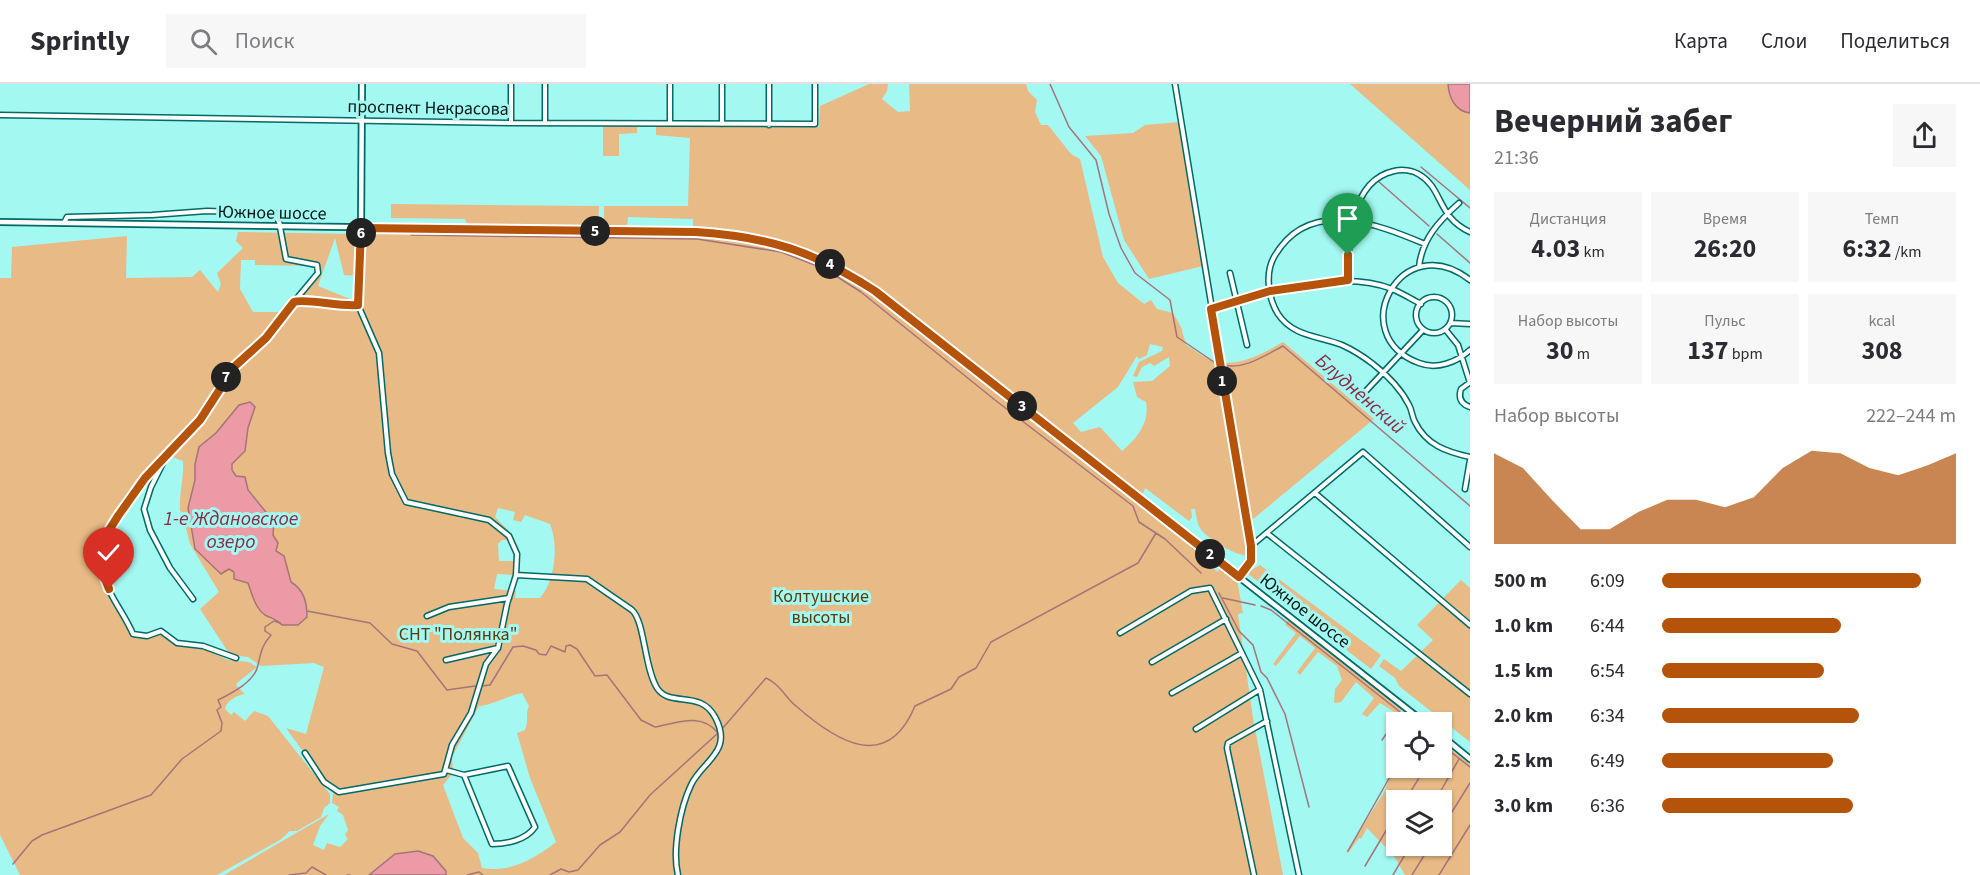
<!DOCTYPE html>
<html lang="ru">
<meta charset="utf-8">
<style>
:root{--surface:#fff;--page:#f7f7f7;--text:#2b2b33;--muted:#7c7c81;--line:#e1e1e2;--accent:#b45309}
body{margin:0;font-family:"Source Sans 3",sans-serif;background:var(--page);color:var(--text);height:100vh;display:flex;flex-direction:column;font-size:22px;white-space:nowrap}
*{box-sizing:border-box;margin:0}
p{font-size:20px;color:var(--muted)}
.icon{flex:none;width:33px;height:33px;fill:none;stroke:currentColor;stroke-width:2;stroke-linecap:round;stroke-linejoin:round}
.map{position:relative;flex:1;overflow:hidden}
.side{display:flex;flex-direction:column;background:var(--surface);width:510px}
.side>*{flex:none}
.buttons{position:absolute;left:1386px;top:628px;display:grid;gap:12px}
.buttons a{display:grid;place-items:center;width:66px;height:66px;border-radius:0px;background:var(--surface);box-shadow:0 2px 4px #0004;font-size:30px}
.pin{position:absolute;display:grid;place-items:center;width:51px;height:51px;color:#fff;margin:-62px -26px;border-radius:50% 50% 50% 0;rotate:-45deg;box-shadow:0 0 6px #0007}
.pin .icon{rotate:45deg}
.km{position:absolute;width:30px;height:30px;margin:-15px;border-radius:50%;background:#222;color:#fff;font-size:16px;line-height:30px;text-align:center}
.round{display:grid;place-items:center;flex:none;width:63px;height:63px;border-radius:0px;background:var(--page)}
.headline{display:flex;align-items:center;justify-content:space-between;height:102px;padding:0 24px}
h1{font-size:33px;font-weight:700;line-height:45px}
.metrics{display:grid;grid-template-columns:repeat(3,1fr);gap:9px;height:102px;padding:6px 24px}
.metrics div{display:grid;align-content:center;border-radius:0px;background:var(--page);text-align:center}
.metrics b{font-size:26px;font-weight:700}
.metrics small{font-size:16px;font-weight:400}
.metrics p{font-size:16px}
.chart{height:168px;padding:12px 24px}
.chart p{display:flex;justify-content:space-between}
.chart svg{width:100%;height:108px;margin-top:6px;fill:var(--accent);opacity:.7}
ul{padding:0 24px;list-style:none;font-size:20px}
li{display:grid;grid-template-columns:96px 72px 1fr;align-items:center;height:45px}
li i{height:15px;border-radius:8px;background:var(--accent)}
header{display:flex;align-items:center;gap:36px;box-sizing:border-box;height:84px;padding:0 30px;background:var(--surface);border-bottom:2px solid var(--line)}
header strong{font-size:28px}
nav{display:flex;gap:33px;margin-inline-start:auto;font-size:21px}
.search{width:420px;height:54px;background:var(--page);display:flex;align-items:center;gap:15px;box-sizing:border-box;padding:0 21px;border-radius:0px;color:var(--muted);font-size:22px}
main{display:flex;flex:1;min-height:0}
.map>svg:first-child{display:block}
.green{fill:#e8ba85;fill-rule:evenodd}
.water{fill:#eb9aa6;stroke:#a5747b;stroke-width:1.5}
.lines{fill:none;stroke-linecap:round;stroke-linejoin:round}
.stream{stroke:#a5747b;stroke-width:1.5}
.street-casing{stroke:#016a66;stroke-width:7}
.secondary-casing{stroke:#016a66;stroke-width:8}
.street{stroke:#fff;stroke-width:4}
.secondary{stroke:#fff;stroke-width:4.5}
.route-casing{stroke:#fff;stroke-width:12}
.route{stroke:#b45309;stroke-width:8}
.labels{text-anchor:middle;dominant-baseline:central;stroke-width:6;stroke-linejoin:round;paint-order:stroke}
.street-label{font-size:18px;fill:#011a18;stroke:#a4f8f2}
.park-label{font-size:18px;fill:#5c3a09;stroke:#a4f8f2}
.water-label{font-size:20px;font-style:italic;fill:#8a2c42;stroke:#a4f8f2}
</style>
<header>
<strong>Sprintly</strong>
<div class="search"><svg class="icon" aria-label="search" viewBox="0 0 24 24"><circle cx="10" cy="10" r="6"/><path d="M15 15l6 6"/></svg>Поиск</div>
<nav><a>Карта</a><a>Слои</a><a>Поделиться</a></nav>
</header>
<main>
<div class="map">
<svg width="1470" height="791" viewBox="0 0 1470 791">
<rect width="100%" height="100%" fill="#a4f8f2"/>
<path class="green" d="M869 0H888L887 7 882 15 898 28 910 27 909 0H1026L1028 7 1037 16 1035 28 1041 41H1048L1071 70 1080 75 1103 173 1118 199 1144 220 1151 216 1157 225 1173 229 1181 243 1186 261C1195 266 1205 275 1215 277 1238 284 1264 269 1283 258L1374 335 1252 436 1253 449 1247 451 1249 472C1236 472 1207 455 1200 444 1197 439 1196 430 1195 425H1191L1192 433 1189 437 1145 404 1142 412 877 204C813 163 769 149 693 144V135L628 133 627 143 604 142V122H688L690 54 656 51V41L819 43 820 22ZM1150 260 1163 263 1162 267 1139 278 1133 292 1137 293 1142 283 1150 279 1154 282 1169 273 1170 282 1152 297 1133 298 1137 313 1146 318C1150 338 1137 355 1122 367L1100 343 1081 348 1073 339 1118 303 1137 272 1139 275 1147 271Z
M1350 0H1470V106Z
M1180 38 1203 182 1149 195 1124 156 1101 72 1085 52 1133 49 1145 41Z
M603 42H637V49L619 50V72H603Z
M391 120 599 122 598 142 467 140 465 135 391 134Z
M238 148 355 150 359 155V192L344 191 335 154 318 202 350 215 359 230H362V154L367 150 696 152 771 161 805 171 840 188 875 212 1203 472V477L1218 488 1220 483 1237 496 1243 529 1238 530 1253 634 1283 791H224L329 730 320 742 313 761 324 766 327 759 340 763 348 755 345 751 348 746 343 731 337 727 339 723 332 719 333 709 286 644 306 650 324 583 314 579 261 582 248 573 230 571 200 525 219 508 190 460 182 428 180 427C179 409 184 394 183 377L170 372 169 368C142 395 97 440 100 481 101 500 122 536 133 552L143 554 160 549 181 563 205 565 228 576 249 578 257 583 237 599 236 601 245 610C237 611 226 617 225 625L231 631 234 628 245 637 254 627 268 632 330 710V719L324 724 321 733 297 747H290L280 756 217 791H20L0 751V194H11L12 163 127 152 126 194 192 193 200 186 218 208 221 200 217 189 243 164 236 157ZM241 176H255V181L314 182 315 189 280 228H253L240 205ZM498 424 515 428 513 436 521 438 525 431 550 440C559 462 555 497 540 514H515L516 507 494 505 497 490 513 491 514 477H499L498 460 502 456H509L508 446 495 433ZM522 609 529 622C525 630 529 637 525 646L517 649 530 694 556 758C535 775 509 789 482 784L478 769 463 754 443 701 453 689 452 673 479 622C495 620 507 612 522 609Z
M1260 481 1381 571 1371 585 1247 489Z
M1461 496 1470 504V658L1399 602 1395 594 1379 582 1384 575 1401 587 1433 556 1417 541Z
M1288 536 1402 626 1396 629 1380 619 1367 633 1362 630 1374 614 1356 598 1341 618 1334 619 1335 605 1342 596 1337 582 1318 568 1300 591 1297 588 1315 564 1300 552 1276 582 1273 580 1296 549 1285 541Z
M1442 658 1470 680V791H1405L1394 772 1367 744 1361 755 1359 754 1348 769 1346 768 1383 710 1396 679V684H1442ZM1396 717H1442V762H1396Z"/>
<path class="water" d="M1448 0H1470V29C1455 27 1449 14 1448 0Z
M250 318 255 323 248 344 245 367 232 380V386L236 392 245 393 248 406 274 438 273 451 278 459 276 467 284 472 291 498C304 506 307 518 307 533L298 541H282C276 534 272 535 265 531 255 524 252 510 248 499L234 495V488L229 485 221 490 195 465 188 424 195 396V380L199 363 216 349 239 321Z
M418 767 433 772 446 787V791H369L395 770Z"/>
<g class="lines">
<path class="stream" d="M1050 0 1069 43 1096 76 1109 130 1121 164 1135 189 1170 216 1177 253 1217 280
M1421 83 1470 124
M1378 97 1429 142
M1437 150 1470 179
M411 151 697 155 781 168 825 185 861 208 995 316 1133 422 1139 438 1165 455 1201 489
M1223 281C1244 286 1264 272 1283 262L1470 422
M1219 509 1239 547 1253 561 1261 588 1267 594 1285 630 1309 723
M1223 514 1255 521
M1261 522 1271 526 1414 639
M307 527 370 539 392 560 417 567 447 606 475 602
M482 602 490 601 513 563 523 562 536 566 539 570 546 571 551 562 565 568 566 562 570 561 577 565 595 592 607 591 641 636 655 643C677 639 701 628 718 649
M722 645 766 594C780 600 785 613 796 622 837 658 887 689 915 622L951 605 959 593 976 584 991 558 1138 479 1156 449
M1382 656 1401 629
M1442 661 1470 683
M1405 717 1425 684
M1435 717 1459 675
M1442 744 1470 699
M1348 767 1396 682
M13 780 32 757 42 751 151 711 182 675 221 647 222 639 217 626 221 623 218 616C230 610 255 598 258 581 261 568 262 561 271 551L265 547V543L274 537 280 539
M1365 782 1396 730
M289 791 306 789 312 783 326 791
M347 791H350
M467 791 479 788 483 791
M550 791 561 785 569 788 578 786 600 761 620 748 650 711 718 649
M1393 791 1410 762
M1412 791 1430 762
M1439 791 1470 741"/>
<g class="street-casing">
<path id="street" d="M511 0V39
M545 0V39
M722 0V40
M1175 0 1251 462V477L1239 493
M0 31 511 39 815 40V0
M670 39V0
M769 41V0
M64 139 67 133 152 131 207 127 275 129 281 143
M1425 160C1375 139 1308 113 1274 173 1265 189 1268 214 1278 230 1293 253 1320 252 1342 261 1353 266 1364 273 1373 280 1387 291 1401 305 1409 321 1412 326 1412 333 1415 338 1426 361 1447 368 1470 373
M1419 183C1422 155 1439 137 1459 119
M1230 189 1247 261
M1470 196C1402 142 1343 251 1419 279 1437 286 1457 278 1470 266
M1348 197C1348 160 1349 97 1394 87 1402 85 1413 86 1420 91 1443 105 1437 133 1470 148
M1416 231a18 18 0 1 1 36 0a18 18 0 1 1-36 0Z
M295 217C305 214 341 223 358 221
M1211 225C1263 209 1339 184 1392 205 1402 209 1411 215 1421 220
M1450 239 1470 240
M1445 245 1458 261 1470 299
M1469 299 1461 305C1458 314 1461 320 1470 323
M1364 309 1423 246
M164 375C134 400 89 457 105 497 112 516 125 531 133 550L147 552 161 547 177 559 203 562 236 574
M1465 405 1470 376
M1315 409 1470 541
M1268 450 1470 610
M1251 462 1363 368 1470 463
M516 491 587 495 632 526C645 538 644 583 657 604 670 624 700 605 715 633 734 668 702 677 691 701 680 724 672 767 678 791
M193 515 170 484 150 446 144 425 151 403 166 373 200 336 235 282 275 244 282 232 318 189 317 181 286 175 280 143
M427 532 449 523 509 514
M1120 549 1191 507 1210 504 1260 606 1299 791
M446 576 498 564
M1152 578 1226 535
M1172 609 1242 569
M1196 645 1259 606
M305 669 324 698 339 708 444 690 452 661 471 629 486 580 498 564 507 520 516 491 517 470 509 452 489 436 406 418 392 390 388 369 379 269 358 221 361 144
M446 686 464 691 492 760C507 760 526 756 535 743L508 682 464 691
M1254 791 1227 664 1228 659 1267 637"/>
</g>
<g class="secondary-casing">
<path id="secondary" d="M0 138 696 148C770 153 813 167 875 207L1425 639
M361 144 362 0
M1442 652 1470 675"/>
</g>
<use href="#street" class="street"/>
<use href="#secondary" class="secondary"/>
</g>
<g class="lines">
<g class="route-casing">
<path id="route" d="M109 505 102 486V465L106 451 118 432 145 394 200 336 235 282 266 254 294 218C305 214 340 223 358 221L361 144 696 148C770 153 813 167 875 207L1239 493 1251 477V462L1211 225 1270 207 1348 196V171"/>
</g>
<use href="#route" class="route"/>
</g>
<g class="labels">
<g class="street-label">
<text transform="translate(428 24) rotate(1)">проспект Некрасова</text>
<text transform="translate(272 129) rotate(1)">Южное шоссе</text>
<text transform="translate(1305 527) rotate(38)">Южное шоссе</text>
</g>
<g class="park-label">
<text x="821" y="512">Колтушские<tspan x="821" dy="21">высоты</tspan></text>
<text x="458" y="550">СНТ "Полянка"</text>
</g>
<g class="water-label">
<text transform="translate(1360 310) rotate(41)">Блудненский</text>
<text x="231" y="435">1-е Ждановское<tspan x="231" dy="23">озеро</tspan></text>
</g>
</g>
</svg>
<div class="buttons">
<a><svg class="icon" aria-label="locate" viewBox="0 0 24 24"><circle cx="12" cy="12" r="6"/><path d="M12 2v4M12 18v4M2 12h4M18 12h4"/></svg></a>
<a><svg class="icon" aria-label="layers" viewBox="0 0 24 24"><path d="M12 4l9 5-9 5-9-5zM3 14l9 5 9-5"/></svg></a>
</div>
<div class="pin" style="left:1348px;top:171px;background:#1e9e55"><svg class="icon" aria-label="arrive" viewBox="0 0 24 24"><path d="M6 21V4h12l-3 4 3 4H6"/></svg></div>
<div class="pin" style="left:109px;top:505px;background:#d93025"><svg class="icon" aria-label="check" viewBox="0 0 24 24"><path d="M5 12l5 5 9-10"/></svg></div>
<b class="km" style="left:1222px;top:297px">1</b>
<b class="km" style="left:1210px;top:470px">2</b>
<b class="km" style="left:1022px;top:322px">3</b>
<b class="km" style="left:830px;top:180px">4</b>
<b class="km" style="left:595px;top:147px">5</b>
<b class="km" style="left:361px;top:149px">6</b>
<b class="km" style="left:226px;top:293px">7</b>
</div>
<section class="side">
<div class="headline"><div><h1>Вечерний забег</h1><p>21:36</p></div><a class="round"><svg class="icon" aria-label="share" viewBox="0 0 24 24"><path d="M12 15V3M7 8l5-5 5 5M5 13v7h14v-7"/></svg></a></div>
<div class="metrics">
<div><p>Дистанция</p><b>4.03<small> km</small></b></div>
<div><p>Время</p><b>26:20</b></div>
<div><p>Темп</p><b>6:32<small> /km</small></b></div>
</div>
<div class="metrics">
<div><p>Набор высоты</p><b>30<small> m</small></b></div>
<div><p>Пульс</p><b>137<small> bpm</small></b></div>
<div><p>kcal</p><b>308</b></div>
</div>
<div class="chart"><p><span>Набор высоты</span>222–244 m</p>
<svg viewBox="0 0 160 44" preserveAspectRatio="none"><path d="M0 44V7L10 13L20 26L30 38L40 38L50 31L60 26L70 26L80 29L90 25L100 13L110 6L120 7L130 13L140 16L150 12L160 7V44z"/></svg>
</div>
<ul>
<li><b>500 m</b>6:09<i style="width:88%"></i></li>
<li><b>1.0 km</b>6:44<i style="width:61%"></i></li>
<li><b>1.5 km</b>6:54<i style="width:55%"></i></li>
<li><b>2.0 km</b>6:34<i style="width:67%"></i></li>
<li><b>2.5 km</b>6:49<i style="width:58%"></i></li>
<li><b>3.0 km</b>6:36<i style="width:65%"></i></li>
</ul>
</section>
</main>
